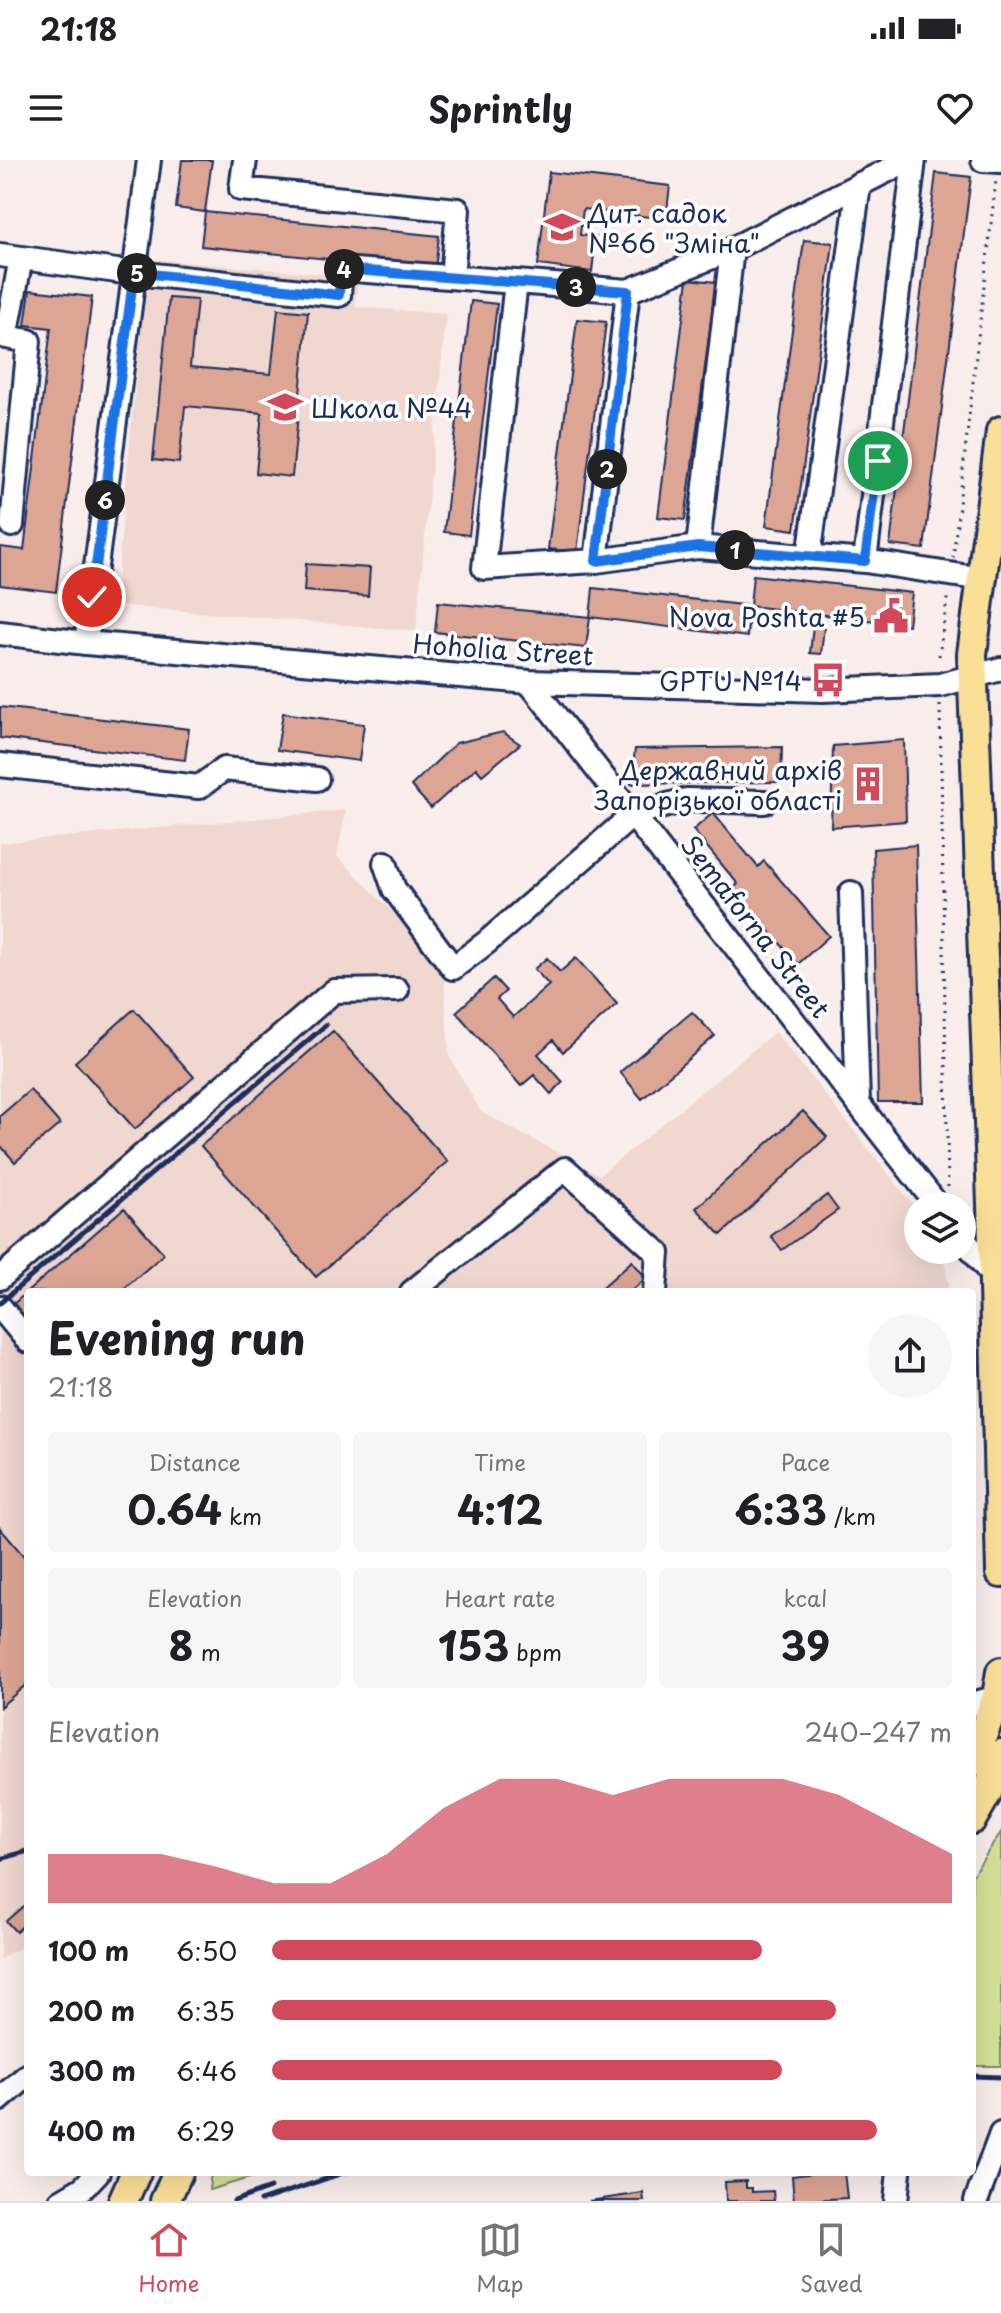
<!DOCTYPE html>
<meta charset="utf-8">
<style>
:root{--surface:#fff;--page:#f6f6f6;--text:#202124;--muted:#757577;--line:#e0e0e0;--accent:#d1495b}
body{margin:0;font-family:"Playpen Sans",sans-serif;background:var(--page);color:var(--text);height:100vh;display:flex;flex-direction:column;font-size:30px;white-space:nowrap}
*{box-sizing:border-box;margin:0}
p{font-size:26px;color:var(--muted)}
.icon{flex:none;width:44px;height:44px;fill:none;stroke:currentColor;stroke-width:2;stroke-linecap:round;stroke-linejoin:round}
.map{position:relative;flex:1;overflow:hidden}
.drawer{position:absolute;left:24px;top:1128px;width:952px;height:888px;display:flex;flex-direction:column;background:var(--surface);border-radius:8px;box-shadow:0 8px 32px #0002}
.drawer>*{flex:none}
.controls{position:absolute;left:904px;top:1032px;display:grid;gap:16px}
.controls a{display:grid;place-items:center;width:72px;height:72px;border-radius:50%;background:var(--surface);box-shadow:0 8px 32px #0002;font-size:40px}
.pin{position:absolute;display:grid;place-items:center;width:68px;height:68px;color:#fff;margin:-34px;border:4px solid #fff;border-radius:50%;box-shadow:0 2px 8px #0007}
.km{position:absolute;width:40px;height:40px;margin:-20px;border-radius:50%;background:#222;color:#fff;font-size:22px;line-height:40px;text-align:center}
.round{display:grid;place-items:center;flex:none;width:84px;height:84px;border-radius:42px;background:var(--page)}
.overview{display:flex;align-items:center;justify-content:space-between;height:136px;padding:0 24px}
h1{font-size:44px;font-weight:700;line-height:60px}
.stats{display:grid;grid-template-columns:repeat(3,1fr);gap:12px;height:136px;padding:8px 24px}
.stats div{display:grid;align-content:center;border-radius:8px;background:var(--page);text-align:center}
.stats b{font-size:40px;font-weight:700}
.stats small{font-size:22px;font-weight:400}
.stats p{font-size:22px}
.chart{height:224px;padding:16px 24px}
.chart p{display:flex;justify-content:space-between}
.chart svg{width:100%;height:144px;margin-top:8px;fill:var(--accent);opacity:.7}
ul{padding:0 24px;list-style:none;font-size:26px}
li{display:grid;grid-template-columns:128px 96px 1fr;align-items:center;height:60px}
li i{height:20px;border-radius:10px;background:var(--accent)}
.status{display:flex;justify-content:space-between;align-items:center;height:56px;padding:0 40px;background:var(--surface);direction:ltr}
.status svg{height:22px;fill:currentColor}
header{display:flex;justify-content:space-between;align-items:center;height:104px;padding:0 24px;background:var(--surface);font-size:36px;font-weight:700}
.tab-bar{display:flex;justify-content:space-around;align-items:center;height:112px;border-top:2px solid var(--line);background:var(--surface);font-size:22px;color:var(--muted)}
.tab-bar a{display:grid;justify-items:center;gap:4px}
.tab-bar .on{color:var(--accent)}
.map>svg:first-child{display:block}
.built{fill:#f0d7d0}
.green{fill:#d3e195;stroke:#77887a;stroke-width:2}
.building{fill:#dca594;stroke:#1b2f5e;stroke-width:2}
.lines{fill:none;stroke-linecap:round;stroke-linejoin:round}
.minor-casing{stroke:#1b2f5e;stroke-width:28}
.major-casing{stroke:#1b2f5e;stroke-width:34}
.path{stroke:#1b2f5e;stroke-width:3;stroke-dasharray:2 6;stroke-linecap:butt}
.minor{stroke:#fff;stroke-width:22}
.major{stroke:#fadf96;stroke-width:28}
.rail{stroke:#1b2f5e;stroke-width:5}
.route-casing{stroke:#fff;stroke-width:16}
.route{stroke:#1a73e8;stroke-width:10}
.labels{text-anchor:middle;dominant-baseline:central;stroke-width:7;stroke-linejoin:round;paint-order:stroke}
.poi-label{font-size:26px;fill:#1b2f5e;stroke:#fff;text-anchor:end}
.street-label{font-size:26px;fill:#1b2f5e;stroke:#fff}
</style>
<div class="status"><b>21:18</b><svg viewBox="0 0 49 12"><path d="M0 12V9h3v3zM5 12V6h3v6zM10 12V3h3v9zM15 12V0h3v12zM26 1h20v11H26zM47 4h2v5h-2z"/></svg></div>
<header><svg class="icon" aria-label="menu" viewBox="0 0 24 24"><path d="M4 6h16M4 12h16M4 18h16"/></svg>Sprintly<svg class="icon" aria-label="heart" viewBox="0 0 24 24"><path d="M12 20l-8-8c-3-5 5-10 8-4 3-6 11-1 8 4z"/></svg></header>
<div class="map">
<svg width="1001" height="2041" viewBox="0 0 1001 2041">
<rect width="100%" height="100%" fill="#f8edea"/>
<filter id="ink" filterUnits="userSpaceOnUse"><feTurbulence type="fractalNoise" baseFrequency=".0125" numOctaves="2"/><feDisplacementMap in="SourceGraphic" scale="16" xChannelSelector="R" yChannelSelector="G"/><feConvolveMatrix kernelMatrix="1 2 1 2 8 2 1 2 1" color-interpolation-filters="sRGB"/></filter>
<g filter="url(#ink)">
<path class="built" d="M147 99 358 117 355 147 446 154 416 471 115 445Z
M346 650 337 696 443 803 449 896 481 952 600 1015 775 872 918 1051V1090H942L949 1126 941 1132H28V1783L0 1799V683Z"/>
<path class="green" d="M1001 1672V1906H972V1716Z
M211 2012H270L209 2030Z"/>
<path class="building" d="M182 0H212L205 52 176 48Z
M182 0H212L205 52 176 48Z
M549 12 670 26 666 59 583 49 580 75 596 77 592 112 538 105Z
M936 13 971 17 924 389 890 385Z
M205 52 439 76 435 110 201 86Z
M804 80 833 83 795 370 766 366Z
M688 119 716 122 685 360 658 357Z
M30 130 92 137 56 432 0 425V387L24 390 51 168 25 165Z
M169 138 197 140 190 207 271 214 278 149 308 152 292 317 256 313 262 253 185 246 179 303 153 300Z
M471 141 497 144 469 375 444 372Z
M577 159 606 162 577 392 548 389Z
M306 404 370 408 368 436 304 431Z
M753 415 912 433 908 465 750 446Z
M593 428 750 446 747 477 590 457Z
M438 442 590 457 586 488 435 472Z
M813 466 824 467 821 494 810 493Z
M0 547 189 569 185 600 0 578Z
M283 553 364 564 359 601 277 590Z
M503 572 520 584 482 615 476 608 431 648 411 626 456 583Z
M904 580 906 661 831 667 833 586Z
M782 587 781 622 631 624 635 589Z
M713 653 758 707 764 701 829 776 798 804 733 729 738 724 693 670Z
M916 685 923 942H878L873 689Z
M547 798 560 812 576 798 617 844 563 892 553 880 538 894 563 922 551 934 534 915 521 926 456 852 494 818 506 831 497 839 513 857 549 825 534 809Z
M134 849 194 917 135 969 75 902Z
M692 852 715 876 642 939 620 912Z
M333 871 448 1002 316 1117 201 986Z
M30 930 60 964 15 1002 0 985V956Z
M803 951 827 977 721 1075 696 1048Z
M827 1035 838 1050 782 1090 771 1076Z
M124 1048 164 1094 120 1132H28V1164L12 1145Z
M632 1101 646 1118 630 1132H597Z
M0 1368 28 1401V1523L0 1547Z
M28 1742V1761L16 1772 6 1761Z
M823 2012H844L847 2038 794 2041 792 2016Z
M746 2021V2028H752V2032L773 2031 774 2041H726L725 2022Z
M643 2033 644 2041H589Z"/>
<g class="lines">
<g class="minor-casing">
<path id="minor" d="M245 0 241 29 458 50 452 117
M914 0 865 401 982 419
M983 0 1001 1
M0 95 117 111 339 135 341 109 516 122
M12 365 29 181 6 177 21 98
M698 387 596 401 628 131 732 89
M809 397 859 24
M596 401 484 408 516 122 628 131
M865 401 698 387 732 89 908 0
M0 473 86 483 529 522 823 530 940 525 1001 509
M86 483 149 0
M529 522 938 1046
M0 605 199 627 224 609 317 619
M385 703 394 729 453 808 487 782 634 654 686 640 764 642
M851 733 858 943
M962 1077 992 1115
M0 1118 334 831 397 830
M412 1132 565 1009 658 1093 655 1132
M0 1147 28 1181
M972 1544 997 1537
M0 1939 28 1915
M61 2041 83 2028 98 2012
M896 2041 899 2012
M976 2041 1001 1974"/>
</g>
<g class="major-casing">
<path id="major" d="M1001 271 972 494 992 1044 1001 1413
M972 1602 997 1537 1001 1512
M972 1659 987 1633 1001 1594
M123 2041 136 2012
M165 2041 178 2012"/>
</g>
<path class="path" d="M953 398 996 20
M939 496 948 433
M940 545 948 1029"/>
<use href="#minor" class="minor"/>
<use href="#major" class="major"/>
<path class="rail" d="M0 1143 326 865
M0 1699 28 1691
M972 1916 1001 1917
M234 2041 270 2028
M260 2041 346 2012"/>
</g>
</g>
<g class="lines" filter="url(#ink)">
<g class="route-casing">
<path id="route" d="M92 437 134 112 339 135 341 109 628 131 596 401 698 387 865 401 878 301"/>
</g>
<use href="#route" class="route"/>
</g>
<defs>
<g id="school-bare" transform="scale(2.76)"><path d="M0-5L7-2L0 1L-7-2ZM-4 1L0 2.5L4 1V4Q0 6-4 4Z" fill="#d1495b" stroke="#fff" stroke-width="2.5" paint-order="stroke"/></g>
<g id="civic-bare" transform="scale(2.76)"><path d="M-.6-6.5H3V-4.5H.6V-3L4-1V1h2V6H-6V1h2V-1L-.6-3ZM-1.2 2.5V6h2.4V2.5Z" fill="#d1495b" stroke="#fff" stroke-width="2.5" paint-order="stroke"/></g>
<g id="bus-bare" transform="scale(2.76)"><path d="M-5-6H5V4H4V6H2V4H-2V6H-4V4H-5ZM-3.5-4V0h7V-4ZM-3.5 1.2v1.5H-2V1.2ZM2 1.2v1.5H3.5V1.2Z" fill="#d1495b" stroke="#fff" stroke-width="2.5" paint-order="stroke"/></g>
<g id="building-bare" transform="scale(2.76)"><path d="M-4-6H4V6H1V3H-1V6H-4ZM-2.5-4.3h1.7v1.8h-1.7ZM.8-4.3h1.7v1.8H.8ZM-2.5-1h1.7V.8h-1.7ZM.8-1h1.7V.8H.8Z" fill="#d1495b" stroke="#fff" stroke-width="2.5" paint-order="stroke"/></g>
</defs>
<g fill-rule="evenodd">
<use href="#school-bare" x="562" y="67"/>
<use href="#school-bare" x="285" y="247"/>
<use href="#civic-bare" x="891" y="456"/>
<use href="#bus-bare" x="828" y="520"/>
<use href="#building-bare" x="868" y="624"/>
</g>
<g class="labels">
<g class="poi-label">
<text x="588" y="52" text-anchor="start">Дит. садок<tspan x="588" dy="30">№66 "Зміна"</tspan></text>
<text x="311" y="247" text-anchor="start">Школа №44</text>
<text x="865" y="456">Nova Poshta #5</text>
<text x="802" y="520">GPTU №14</text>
<text x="842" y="609">Державний архів<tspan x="842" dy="30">Запорізької області</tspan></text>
</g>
<g class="street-label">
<text transform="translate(503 489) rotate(4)">Hoholia Street</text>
<text transform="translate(756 766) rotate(52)">Semaforna Street</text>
</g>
</g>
</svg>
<div class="controls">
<a><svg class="icon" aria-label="layers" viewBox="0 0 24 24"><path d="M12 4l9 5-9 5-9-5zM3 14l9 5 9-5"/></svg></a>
</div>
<div class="pin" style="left:878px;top:301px;background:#1e9e55"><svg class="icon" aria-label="arrive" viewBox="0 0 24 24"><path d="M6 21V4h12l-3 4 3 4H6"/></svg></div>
<div class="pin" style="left:92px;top:437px;background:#d93025"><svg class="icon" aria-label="check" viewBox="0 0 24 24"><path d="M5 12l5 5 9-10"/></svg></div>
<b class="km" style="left:735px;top:390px">1</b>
<b class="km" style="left:607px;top:309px">2</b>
<b class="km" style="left:576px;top:127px">3</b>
<b class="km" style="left:344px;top:109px">4</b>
<b class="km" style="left:137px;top:113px">5</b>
<b class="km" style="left:105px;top:340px">6</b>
<section class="drawer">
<div class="overview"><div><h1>Evening run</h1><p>21:18</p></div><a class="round"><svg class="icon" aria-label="share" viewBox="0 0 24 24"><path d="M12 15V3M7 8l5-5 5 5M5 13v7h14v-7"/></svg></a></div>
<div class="stats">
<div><p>Distance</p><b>0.64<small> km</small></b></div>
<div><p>Time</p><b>4:12</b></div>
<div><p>Pace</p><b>6:33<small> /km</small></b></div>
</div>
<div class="stats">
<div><p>Elevation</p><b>8<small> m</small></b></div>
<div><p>Heart rate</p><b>153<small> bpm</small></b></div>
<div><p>kcal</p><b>39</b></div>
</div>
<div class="chart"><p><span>Elevation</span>240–247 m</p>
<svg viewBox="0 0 160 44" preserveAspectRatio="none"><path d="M0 44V29L10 29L20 29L30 33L40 38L50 38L60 29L70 15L80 6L90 6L100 11L110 6L120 6L130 6L140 11L150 20L160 29V44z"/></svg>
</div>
<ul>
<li><b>100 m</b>6:50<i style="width:72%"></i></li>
<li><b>200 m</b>6:35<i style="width:83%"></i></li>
<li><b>300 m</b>6:46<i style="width:75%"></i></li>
<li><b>400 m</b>6:29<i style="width:89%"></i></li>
</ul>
</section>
</div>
<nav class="tab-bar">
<a class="on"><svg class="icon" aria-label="home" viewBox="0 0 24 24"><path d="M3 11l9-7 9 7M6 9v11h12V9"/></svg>Home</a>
<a><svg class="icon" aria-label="map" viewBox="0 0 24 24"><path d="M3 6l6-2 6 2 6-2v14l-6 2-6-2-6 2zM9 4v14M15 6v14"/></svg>Map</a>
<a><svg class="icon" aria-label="saved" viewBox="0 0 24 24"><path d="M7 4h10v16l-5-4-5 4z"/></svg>Saved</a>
</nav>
